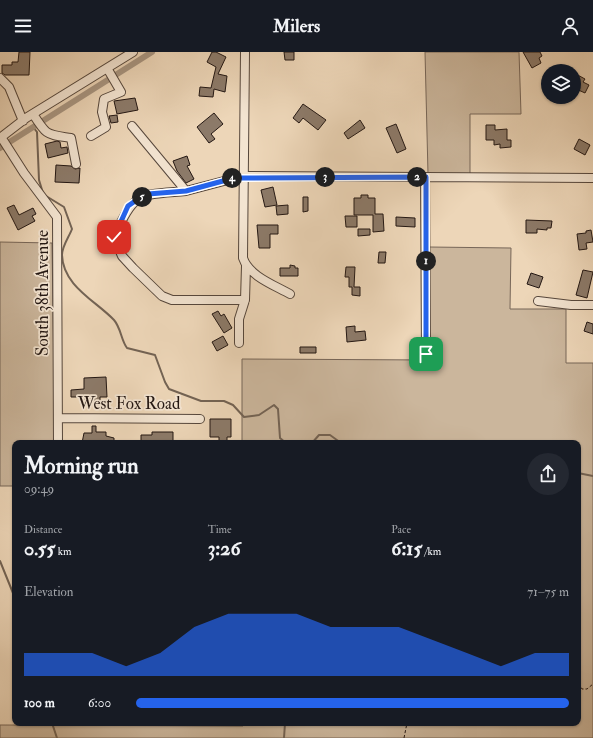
<!DOCTYPE html>
<meta charset="utf-8">
<style>
:root{--surface:#171b24;--page:#242831;--text:#f1f3f6;--muted:#9ea1a6;--accent:#2563eb}
body{margin:0;font-family:"IM FELL Double Pica",serif;background:var(--page);color:var(--text);height:100vh;display:flex;flex-direction:column;font-size:15px;white-space:nowrap}
*{box-sizing:border-box;margin:0}
p{font-size:13px;color:var(--muted)}
.icon{flex:none;width:22px;height:22px;fill:none;stroke:currentColor;stroke-width:2;stroke-linecap:round;stroke-linejoin:round}
.map{position:relative;flex:1;overflow:hidden}
.panel{position:absolute;left:12px;top:388px;width:569px;height:286px;display:flex;flex-direction:column;background:var(--surface);border-radius:8px;box-shadow:0 1px 3px #0004}
.panel>*{flex:none}
.tools{position:absolute;left:541px;top:12px;display:grid;gap:8px}
.tools a{display:grid;place-items:center;width:40px;height:40px;border-radius:50%;background:var(--surface);box-shadow:0 1px 3px #0004;font-size:20px}
.pin{position:absolute;display:grid;place-items:center;width:34px;height:34px;color:#fff;margin:-17px;border-radius:8px;box-shadow:0 2px 6px #0006}
.km{position:absolute;width:20px;height:20px;margin:-10px;border-radius:50%;background:#222;color:#fff;font-size:11px;line-height:20px;text-align:center}
.round{display:grid;place-items:center;flex:none;width:42px;height:42px;border-radius:21px;background:var(--page)}
.summary{display:flex;align-items:center;justify-content:space-between;height:68px;padding:0 12px}
h1{font-size:22px;font-weight:700;line-height:30px}
.stats{display:grid;grid-template-columns:repeat(3,1fr);gap:6px;height:68px;padding:4px 12px}
.stats div{display:grid;align-content:center}
.stats b{font-size:20px;font-weight:700}
.stats small{font-size:11px;font-weight:400}
.stats p{font-size:11px}
.chart{height:112px;padding:8px 12px}
.chart p{display:flex;justify-content:space-between}
.chart svg{width:100%;height:72px;margin-top:4px;fill:var(--accent);opacity:.7}
ul{padding:0 12px;list-style:none;font-size:13px}
li{display:grid;grid-template-columns:64px 48px 1fr;align-items:center;height:30px}
li i{height:10px;border-radius:5px;background:var(--accent)}
header{display:flex;justify-content:space-between;align-items:center;height:52px;padding:0 12px;background:var(--surface);font-size:18px;font-weight:700}
.map>svg:first-child{display:block}
.green{fill:#cbb69c;stroke:#776658}
.lines{fill:none;stroke-linecap:round;stroke-linejoin:round}
.stream{stroke:#736354;stroke-width:2}
.canal{stroke:#a89580;stroke-width:6}
.building{fill:#8c7a69;stroke:#231713}
.minor-casing{stroke:#56473c;stroke-width:10}
.path{stroke:#231713;stroke-width:1;stroke-dasharray:3 2;stroke-linecap:butt}
.minor{stroke:#f3e4d1;stroke-width:8}
.route-casing{stroke:#fff;stroke-width:8}
.route{stroke:#2563eb;stroke-width:5}
.labels{text-anchor:middle;dominant-baseline:central;stroke-width:3.5;stroke-linejoin:round;paint-order:stroke}
.street-label{font-size:17px;fill:#231713;stroke:#f3e4d1}
</style>
<header><svg class="icon" aria-label="menu" viewBox="0 0 24 24"><path d="M4 6h16M4 12h16M4 18h16"/></svg>Milers<svg class="icon" aria-label="person" viewBox="0 0 24 24"><circle cx="12" cy="8" r="4"/><path d="M4 21q1-7 8-7t8 7"/></svg></header>
<div class="map">
<svg width="593" height="686" viewBox="0 0 593 686">
<rect width="100%" height="100%" fill="#edd6b8"/>
<filter id="stains"><feTurbulence type="fractalNoise" baseFrequency=".005" numOctaves="4"/><feColorMatrix values="0 0 0 0 .2 0 0 0 0 .09 0 0 0 0 .02 0 0 0 .5 -.17"/></filter>
<radialGradient id="worn" r=".72"><stop offset=".6" stop-color="#630" stop-opacity="0"/><stop offset="1" stop-color="#630" stop-opacity=".3"/></radialGradient>
<path class="green" d="M425 0H519L521 62H470V122H428Z
M0 190 52 191 55 391H15V434H0Z
M429 195 511 196 510 257H566V311H593V686H0V673L243 674V671H578V391H242V307L429 308Z"/>
<g class="lines">
<path class="stream" d="M33 75 37 80 39 128 43 141
M46 144 64 155 72 177C69 185 62 194 62 203 63 234 96 249 114 268 121 276 121 288 127 296L155 303 165 330 169 337 201 349H224L233 353 244 365 259 363 274 353 278 357 280 386 286 391
M312 391 319 383H330L341 391
M578 421 593 424
M0 509 15 546
M52 671 57 686
M284 686 285 671"/>
<path class="canal" d="M0 96 152 0"/>
</g>
<path class="building" d="M19 0H30L29 23H5L2 21V13H12V10H18Z
M212 0H216L226 5 218 22 227 24 225 40 214 37 213 45 199 44 200 35 211 36 216 15 207 10Z
M284 0H294V8H285Z
M523 0H540L542 4 539 6 541 11 532 16Z
M574 21 585 27 583 30 589 33 585 41 574 36Z
M135 46 138 58 117 62 114 49Z
M303 52 326 68 318 78 303 66 299 71 293 66Z
M214 61 223 72 211 82 215 87 209 91 197 75Z
M117 63 118 70 111 71 109 64Z
M360 68 365 76 348 87 344 81Z
M396 72 406 97 397 101 386 76Z
M486 73H495V78L507 77V88H511V95L500 96V92L494 93V88H486Z
M579 87 590 93 585 103 574 97Z
M57 89 60 90 61 96 67 95 68 101 48 106 45 92Z
M187 104 190 113 187 114 194 127 186 131 177 119 173 109Z
M56 113 71 114 75 117 80 116 79 131 55 130Z
M273 135 277 153 265 155 261 138Z
M361 143H368V146H375V162H383L384 179 373 180V163H354V146H361Z
M303 145H308V159L303 160Z
M14 153 19 163 33 156 36 162 32 164 35 169 18 178 7 156Z
M288 153V162L277 163 276 154Z
M345 164H357V175H346Z
M396 165 415 166V175L396 174Z
M526 168 552 169 551 176H547V178L537 177V181H526Z
M257 173H278V182H270V196H259Z
M358 177H370V183L358 184Z
M591 178 593 190 586 191 587 197 579 198 577 182 586 181V179Z
M379 200H386L385 211H378Z
M290 213 295 214V216H298V224H280V216H290Z
M346 215H355L354 235H360V244L352 243V235H349V225H345Z
M583 218 593 220 587 246 576 243Z
M531 221 543 225 539 236 527 232Z
M218 259 221 264 224 262 232 276 224 281 212 262Z
M587 270 593 272V282L584 279Z
M355 274V280L365 279 366 288 347 290 346 275Z
M223 284 228 293 217 299 212 290Z
M300 295H316V301H300Z
M106 325 107 345H100V353H94V349H85V345H71V338L84 337V326Z
M210 367H231V385H227V391H219V385H210Z
M92 374H96V380H106V384L114 386V391H82L84 381H92Z
M152 380H173V391H141V383H152Z"/>
<g class="lines">
<g class="minor-casing">
<path id="minor" d="M245 0 243 206C249 224 274 233 290 242
M0 26 9 35 23 69
M33 62C47 84 46 82 71 86L76 112
M132 74 186 139 243 124 593 126
M91 84 106 75 102 60 104 47 121 40 107 16
M1 85 24 121 57 165 58 391
M0 86 26 66 133 0
M425 125 426 302
M186 139C138 143 135 139 114 185L122 204 133 216 162 244 172 248H245
M538 249 571 253H593
M239 291V267L245 248 246 214
M58 366 200 367"/>
</g>
<path class="path" d="M578 633H580L582 637H587L593 632
M404 686 407 671"/>
<use href="#minor" class="minor"/>
</g>
<g class="lines">
<g class="route-casing">
<path id="route" d="M114 185 128 154 138 147 148 142 186 139 234 126 426 125V302"/>
</g>
<use href="#route" class="route"/>
</g>
<g class="labels">
<g class="street-label">
<text transform="translate(42 241) rotate(-90)">South 38th Avenue</text>
<text x="129" y="351">West Fox Road</text>
</g>
</g>
<rect width="100%" height="100%" filter="url(#stains)"/>
<rect width="100%" height="100%" fill="url(#worn)"/>
</svg>
<div class="tools">
<a><svg class="icon" aria-label="layers" viewBox="0 0 24 24"><path d="M12 4l9 5-9 5-9-5zM3 14l9 5 9-5"/></svg></a>
</div>
<div class="pin" style="left:426px;top:302px;background:#1e9e55"><svg class="icon" aria-label="arrive" viewBox="0 0 24 24"><path d="M6 21V4h12l-3 4 3 4H6"/></svg></div>
<div class="pin" style="left:114px;top:185px;background:#d93025"><svg class="icon" aria-label="check" viewBox="0 0 24 24"><path d="M5 12l5 5 9-10"/></svg></div>
<b class="km" style="left:426px;top:209px">1</b>
<b class="km" style="left:417px;top:125px">2</b>
<b class="km" style="left:325px;top:125px">3</b>
<b class="km" style="left:232px;top:126px">4</b>
<b class="km" style="left:142px;top:145px">5</b>
<section class="panel">
<div class="summary"><div><h1>Morning run</h1><p>09:49</p></div><a class="round"><svg class="icon" aria-label="share" viewBox="0 0 24 24"><path d="M12 15V3M7 8l5-5 5 5M5 13v7h14v-7"/></svg></a></div>
<div class="stats">
<div><p>Distance</p><b>0.55<small> km</small></b></div>
<div><p>Time</p><b>3:26</b></div>
<div><p>Pace</p><b>6:15<small> /km</small></b></div>
</div>
<div class="chart"><p><span>Elevation</span>71–75 m</p>
<svg viewBox="0 0 160 44" preserveAspectRatio="none"><path d="M0 44V30L10 30L20 30L30 38L40 30L50 14L60 6L70 6L80 6L90 14L100 14L110 14L120 22L130 30L140 38L150 30L160 30V44z"/></svg>
</div>
<ul>
<li><b>100 m</b>6:00<i style="width:100%"></i></li>
</ul>
</section>
</div>
